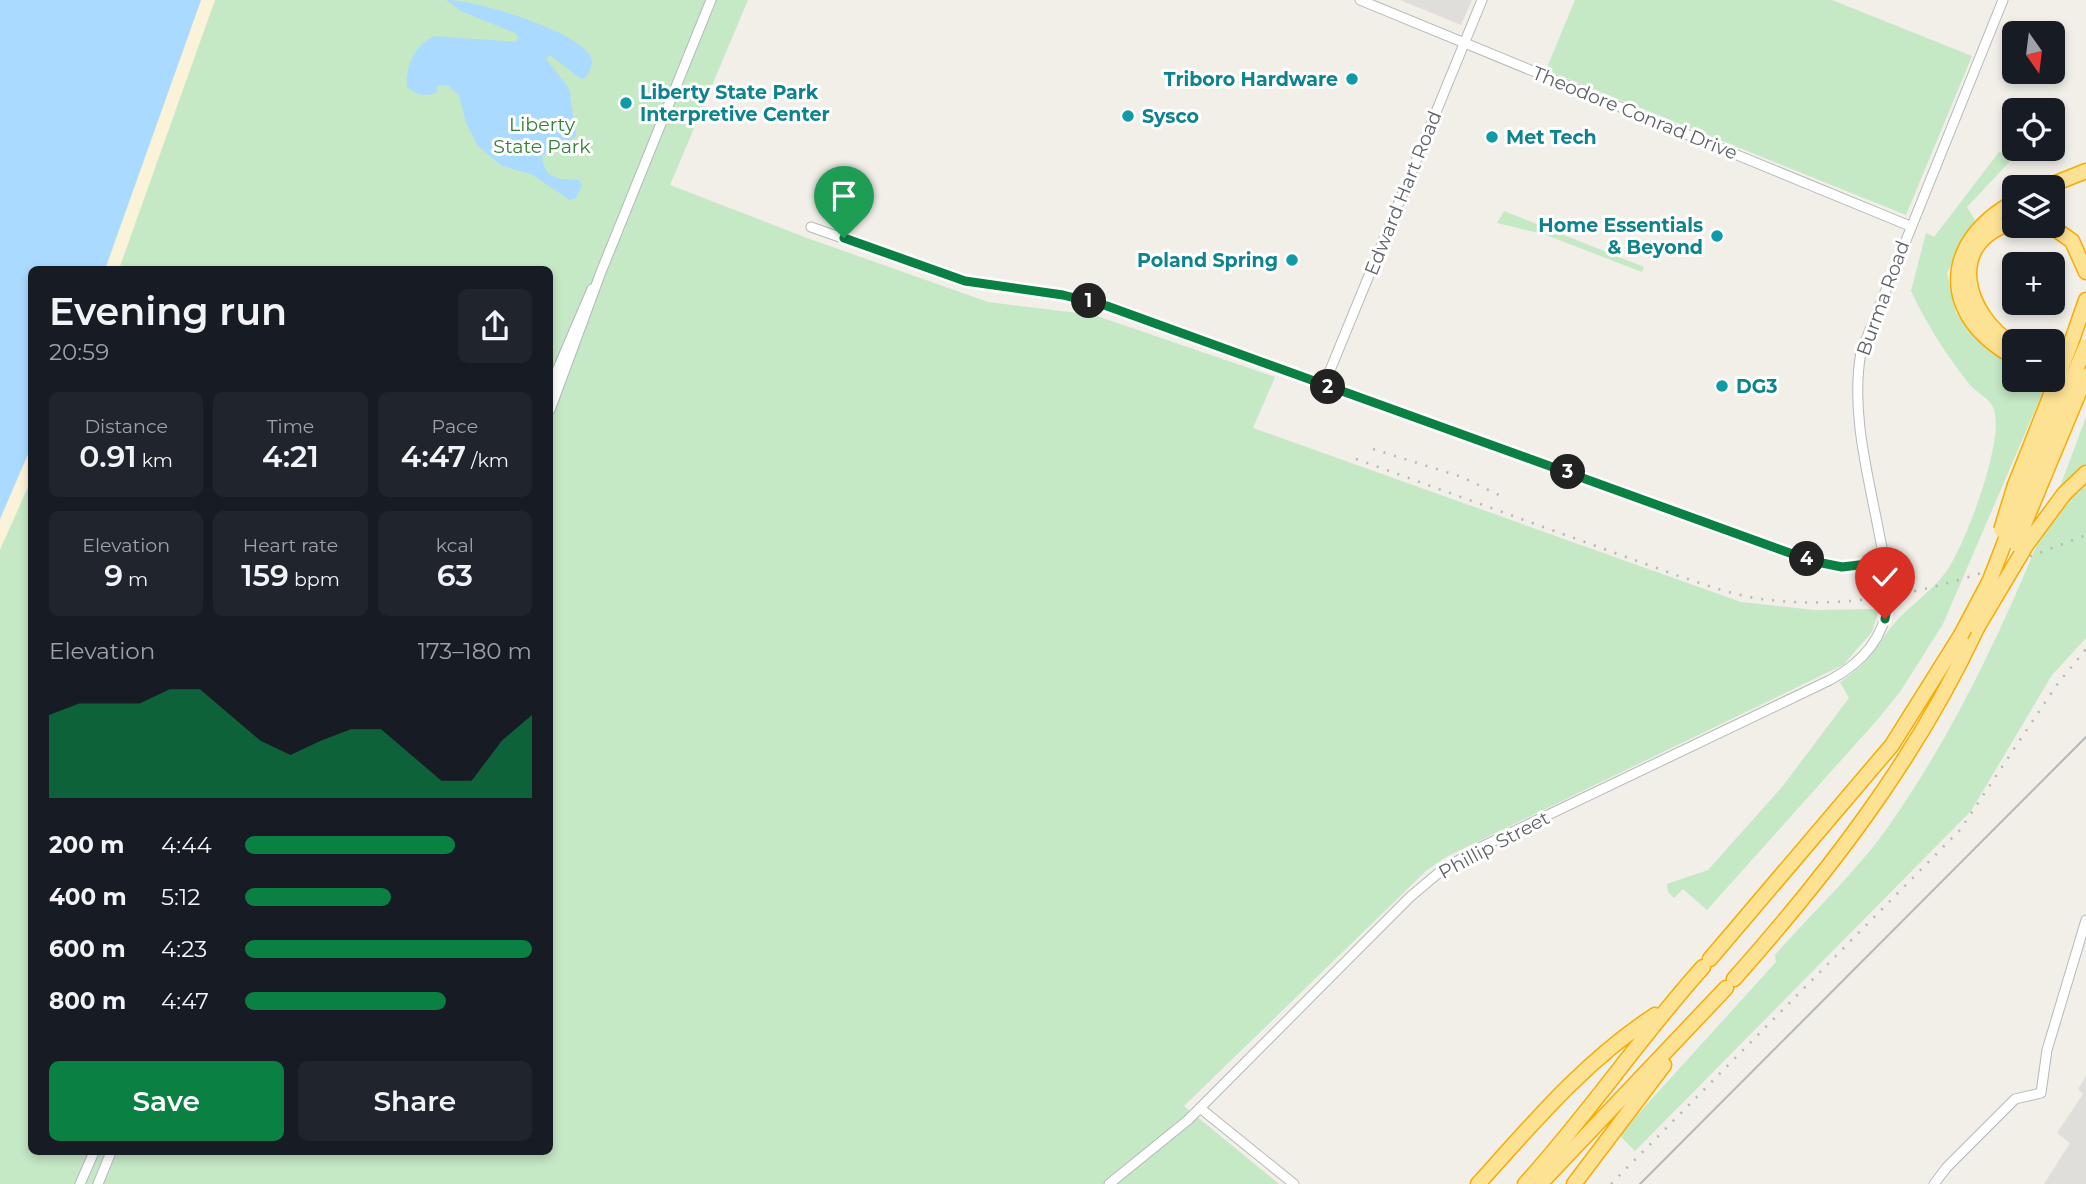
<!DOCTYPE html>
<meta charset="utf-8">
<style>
:root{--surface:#171b24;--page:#20242c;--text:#f1f3f6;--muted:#9ea1a6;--accent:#0b8043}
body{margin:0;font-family:Montserrat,sans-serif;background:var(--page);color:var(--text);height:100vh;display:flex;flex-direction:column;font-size:26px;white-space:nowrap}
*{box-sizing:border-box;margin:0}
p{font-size:23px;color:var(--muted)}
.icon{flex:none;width:38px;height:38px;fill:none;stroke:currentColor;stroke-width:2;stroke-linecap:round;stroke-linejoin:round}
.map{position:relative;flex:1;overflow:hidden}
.sheet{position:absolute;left:28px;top:266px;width:525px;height:889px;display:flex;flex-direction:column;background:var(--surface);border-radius:10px;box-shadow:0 4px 10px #0003}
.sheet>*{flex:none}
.needle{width:46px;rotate:166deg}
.buttons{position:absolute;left:2002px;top:21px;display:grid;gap:14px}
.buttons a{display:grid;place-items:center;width:63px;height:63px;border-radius:10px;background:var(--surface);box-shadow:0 4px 10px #0003;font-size:35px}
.pin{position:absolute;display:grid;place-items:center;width:60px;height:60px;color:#fff;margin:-72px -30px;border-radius:50% 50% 50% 0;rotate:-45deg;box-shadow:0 0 7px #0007}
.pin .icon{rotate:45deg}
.km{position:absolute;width:35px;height:35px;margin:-18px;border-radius:50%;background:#222;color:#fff;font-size:19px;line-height:35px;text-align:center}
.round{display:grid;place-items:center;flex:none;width:74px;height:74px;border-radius:10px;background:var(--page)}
.headline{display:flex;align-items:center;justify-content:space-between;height:119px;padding:0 21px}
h1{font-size:38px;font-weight:600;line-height:52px}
.figures{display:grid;grid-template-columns:repeat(3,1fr);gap:10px;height:119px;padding:7px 21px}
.figures div{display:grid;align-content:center;border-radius:10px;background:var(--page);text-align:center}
.figures b{font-size:30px;font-weight:600}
.figures small{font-size:19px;font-weight:400}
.figures p{font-size:19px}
.chart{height:196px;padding:14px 21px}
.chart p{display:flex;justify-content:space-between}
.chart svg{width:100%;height:126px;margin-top:7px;fill:var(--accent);opacity:.7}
.primary-button{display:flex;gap:14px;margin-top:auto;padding:14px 21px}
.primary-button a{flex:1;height:80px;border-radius:10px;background:var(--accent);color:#fff;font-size:28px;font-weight:600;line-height:80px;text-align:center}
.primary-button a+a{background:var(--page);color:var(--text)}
ul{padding:0 21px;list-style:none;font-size:23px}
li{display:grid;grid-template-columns:112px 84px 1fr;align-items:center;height:52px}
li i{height:18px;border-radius:9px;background:var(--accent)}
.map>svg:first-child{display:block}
.industrial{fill:#e0deda}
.green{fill:#c5e8c5}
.sand{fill:#fbf3d9}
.water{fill:#aadaff}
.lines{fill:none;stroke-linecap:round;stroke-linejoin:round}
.minor-casing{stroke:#b5b8bc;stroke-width:11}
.highway-casing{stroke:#f9ab00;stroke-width:17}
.minor{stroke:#fff;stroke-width:9}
.highway{stroke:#fde293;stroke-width:14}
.tram{stroke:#b6b7b8;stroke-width:2}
.rail{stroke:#b6b7b8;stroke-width:2.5;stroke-dasharray:2 9;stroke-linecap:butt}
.highway-bridge-casing{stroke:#f9ab00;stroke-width:17;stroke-linecap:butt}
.highway-bridge{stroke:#fde293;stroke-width:14}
.route-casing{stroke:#fff;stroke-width:14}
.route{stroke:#0b8043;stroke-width:9}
.culture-dot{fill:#0f9aa8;stroke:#fff;stroke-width:2.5}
.labels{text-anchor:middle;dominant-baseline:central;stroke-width:6;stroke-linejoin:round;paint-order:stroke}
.culture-label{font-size:19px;font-weight:bold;fill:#0d838f;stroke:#fff;text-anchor:start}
.street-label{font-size:19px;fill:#5f6368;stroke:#fff}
.park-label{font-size:19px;fill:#348238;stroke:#fff}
</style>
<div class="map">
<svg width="2086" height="1184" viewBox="0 0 2086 1184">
<rect width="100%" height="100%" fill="#f1efe8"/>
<path class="industrial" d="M1400 0H1472L1461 25Z
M2086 1076V1184H2044L2070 1143 2057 1133 2083 1094 2078 1089Z"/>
<path class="green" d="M201 0H748L670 185 807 238 988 302 1094 315 1275 377 1253 428 1741 602 1814 610 1879 609 1872 632 1843 665 1446 857 1426 871 1184 1106 1279 1184H0V519L31 447 32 1152H550V270L105 269Z
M1575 0H1832L1972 56 1906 215 1546 70Z
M1999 152 2016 155 1967 207 1975 220 1947 273 1956 313 1986 347 2014 362V380H2048L1943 624 1900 692 1878 719 1707 910 1683 889 1674 898 1668 892 1667 884 1708 870 1782 787 1849 698 1840 682C1872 661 1871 651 1893 625 1908 606 1932 592 1946 572 1965 545 2007 437 1993 407 1989 398 1977 393 1970 385 1947 356 1927 325 1911 291L1926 233 1934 237Z
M1504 211 1644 267 1642 272 1546 235 1497 223Z
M2086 417V638L2052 675 1971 811 1635 1151 1619 1135 1776 962 1775 955C1810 915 1858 870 1888 827 1974 705 2035 557 2086 417Z"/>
<path class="sand" d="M201 0H215L119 269 105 270Z
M31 447V480L0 550V519Z"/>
<path class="water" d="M0 0H201L105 269 32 270 31 447 0 519Z
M446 0C476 0 577 30 591 57 594 64 589 71 586 77L581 79 550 55 546 59 569 88 576 136 542 156C545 181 559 179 579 180L582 185 576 198 570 200 531 174 502 166 478 146 466 123 459 95 447 85 438 86 436 93C424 97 417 95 407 87 405 67 415 45 434 36L516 42 519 38 515 33 461 11Z"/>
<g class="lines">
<g class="minor-casing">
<path id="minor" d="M1360 0 1910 226
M811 227 965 281 1063 295 1107 306 1812 561 1842 567 1884 562
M1324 385 1482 0
M550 387 592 289
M550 410 601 272 711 0
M1200 1108 1294 1184
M80 1184 94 1152
M98 1184 111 1152
M1109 1184 1188 1120 1410 897 1442 870 1479 848 1830 680C1862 663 1884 639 1888 602 1891 581 1884 558 1880 538 1869 478 1850 413 1861 352L2003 0
M1934 1184 1947 1167 2015 1099 2041 1093 2047 1050 2086 920"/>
</g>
<g class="highway-casing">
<path id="highway" d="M2046 187 2086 171
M2014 202C1940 243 1939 316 2014 357
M2014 222C1944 242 1965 315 2014 345
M2051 226 2072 241 2086 272
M2071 343 2086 300
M2015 485 2050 397
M2024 492 2063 400
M2037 493 2075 402
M2064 494 2086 473
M1710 959 1892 745 1961 635
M1734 979C1829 872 1916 759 1977 628
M1478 1184C1533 1123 1585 1061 1655 1015
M1525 1184C1588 1115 1640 1037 1703 967
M1540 1184 1726 988
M1574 1184 1664 1065"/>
</g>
<use href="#minor" class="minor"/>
<use href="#highway" class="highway"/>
<path class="tram" d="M1640 1184 2086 737"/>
<path class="rail" d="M1373 449 1462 477 1501 496
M1356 459 1673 574C1700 583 1727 593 1755 598 1873 616 1978 577 2086 535
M1611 1184 1960 830 2056 686 2086 649"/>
<g class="highway-bridge-casing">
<path id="highway-bridge" d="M2050 397 2071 343
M2063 400 2086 346
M2075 402 2086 376
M2001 530 2015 485
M2016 544 2037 493
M1977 628 2027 544 2064 494
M1961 635 1990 580 2024 492"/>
</g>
<use href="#highway-bridge" class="highway-bridge"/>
</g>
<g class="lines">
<g class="route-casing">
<path id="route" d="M844 238 965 281 1063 295 1107 306 1812 561 1842 567 1884 562 1889 597 1885 619"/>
</g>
<use href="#route" class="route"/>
</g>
<g class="culture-dot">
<circle cx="1352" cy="79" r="7"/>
<circle cx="626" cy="103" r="7"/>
<circle cx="1128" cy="116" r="7"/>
<circle cx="1492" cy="137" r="7"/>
<circle cx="1717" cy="236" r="7"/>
<circle cx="1292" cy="260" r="7"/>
<circle cx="1722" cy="386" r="7"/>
</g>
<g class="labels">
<g class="culture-label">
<text x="1338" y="79" text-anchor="end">Triboro Hardware</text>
<text x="640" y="92">Liberty State Park<tspan x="640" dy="22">Interpretive Center</tspan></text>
<text x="1142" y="116">Sysco</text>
<text x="1506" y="137">Met Tech</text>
<text x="1703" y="225" text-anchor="end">Home Essentials<tspan x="1703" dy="22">&amp; Beyond</tspan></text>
<text x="1278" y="260" text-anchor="end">Poland Spring</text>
<text x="1736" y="386">DG3</text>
</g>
<g class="street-label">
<text transform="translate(1635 113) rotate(22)">Theodore Conrad Drive</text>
<text transform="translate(1403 193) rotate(-68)">Edward Hart Road</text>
<text transform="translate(1883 298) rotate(-70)">Burma Road</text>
<text transform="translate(1494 845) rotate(-28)">Phillip Street</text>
</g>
<g class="park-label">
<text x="542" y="124">Liberty<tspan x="542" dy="22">State Park</tspan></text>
</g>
</g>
</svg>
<div class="buttons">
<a><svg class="needle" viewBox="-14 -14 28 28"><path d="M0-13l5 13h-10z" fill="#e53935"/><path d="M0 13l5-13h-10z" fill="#9ea1a6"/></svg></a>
<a><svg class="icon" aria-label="locate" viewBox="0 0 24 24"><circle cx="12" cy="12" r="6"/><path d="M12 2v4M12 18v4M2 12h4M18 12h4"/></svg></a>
<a><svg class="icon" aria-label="layers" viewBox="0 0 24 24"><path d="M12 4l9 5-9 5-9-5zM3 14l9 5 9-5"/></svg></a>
<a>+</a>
<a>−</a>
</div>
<div class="pin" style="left:844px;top:238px;background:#1e9e55"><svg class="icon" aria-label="arrive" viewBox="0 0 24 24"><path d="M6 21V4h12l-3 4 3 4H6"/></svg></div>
<div class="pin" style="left:1885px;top:619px;background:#d93025"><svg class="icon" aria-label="check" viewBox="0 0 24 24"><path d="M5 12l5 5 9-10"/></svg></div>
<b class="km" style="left:1089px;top:301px">1</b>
<b class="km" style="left:1328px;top:387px">2</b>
<b class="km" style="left:1568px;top:472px">3</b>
<b class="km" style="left:1807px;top:559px">4</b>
<section class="sheet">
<div class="headline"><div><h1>Evening run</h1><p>20:59</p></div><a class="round"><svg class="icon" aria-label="share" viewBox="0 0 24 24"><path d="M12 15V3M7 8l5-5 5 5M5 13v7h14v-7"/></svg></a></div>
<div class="figures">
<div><p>Distance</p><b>0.91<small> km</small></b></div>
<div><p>Time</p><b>4:21</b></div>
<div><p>Pace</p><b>4:47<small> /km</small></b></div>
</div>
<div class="figures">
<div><p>Elevation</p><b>9<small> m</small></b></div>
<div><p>Heart rate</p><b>159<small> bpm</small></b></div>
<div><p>kcal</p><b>63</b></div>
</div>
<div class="chart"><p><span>Elevation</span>173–180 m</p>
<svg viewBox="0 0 160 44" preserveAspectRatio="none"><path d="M0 44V15L10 11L20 11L30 11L40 6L50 6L60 15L70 24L80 29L90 24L100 20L110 20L120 29L130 38L140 38L150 24L160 15V44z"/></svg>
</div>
<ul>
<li><b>200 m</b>4:44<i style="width:73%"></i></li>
<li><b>400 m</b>5:12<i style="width:51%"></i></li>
<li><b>600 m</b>4:23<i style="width:100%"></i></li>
<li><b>800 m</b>4:47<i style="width:70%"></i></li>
</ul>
<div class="primary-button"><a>Save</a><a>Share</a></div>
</section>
</div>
